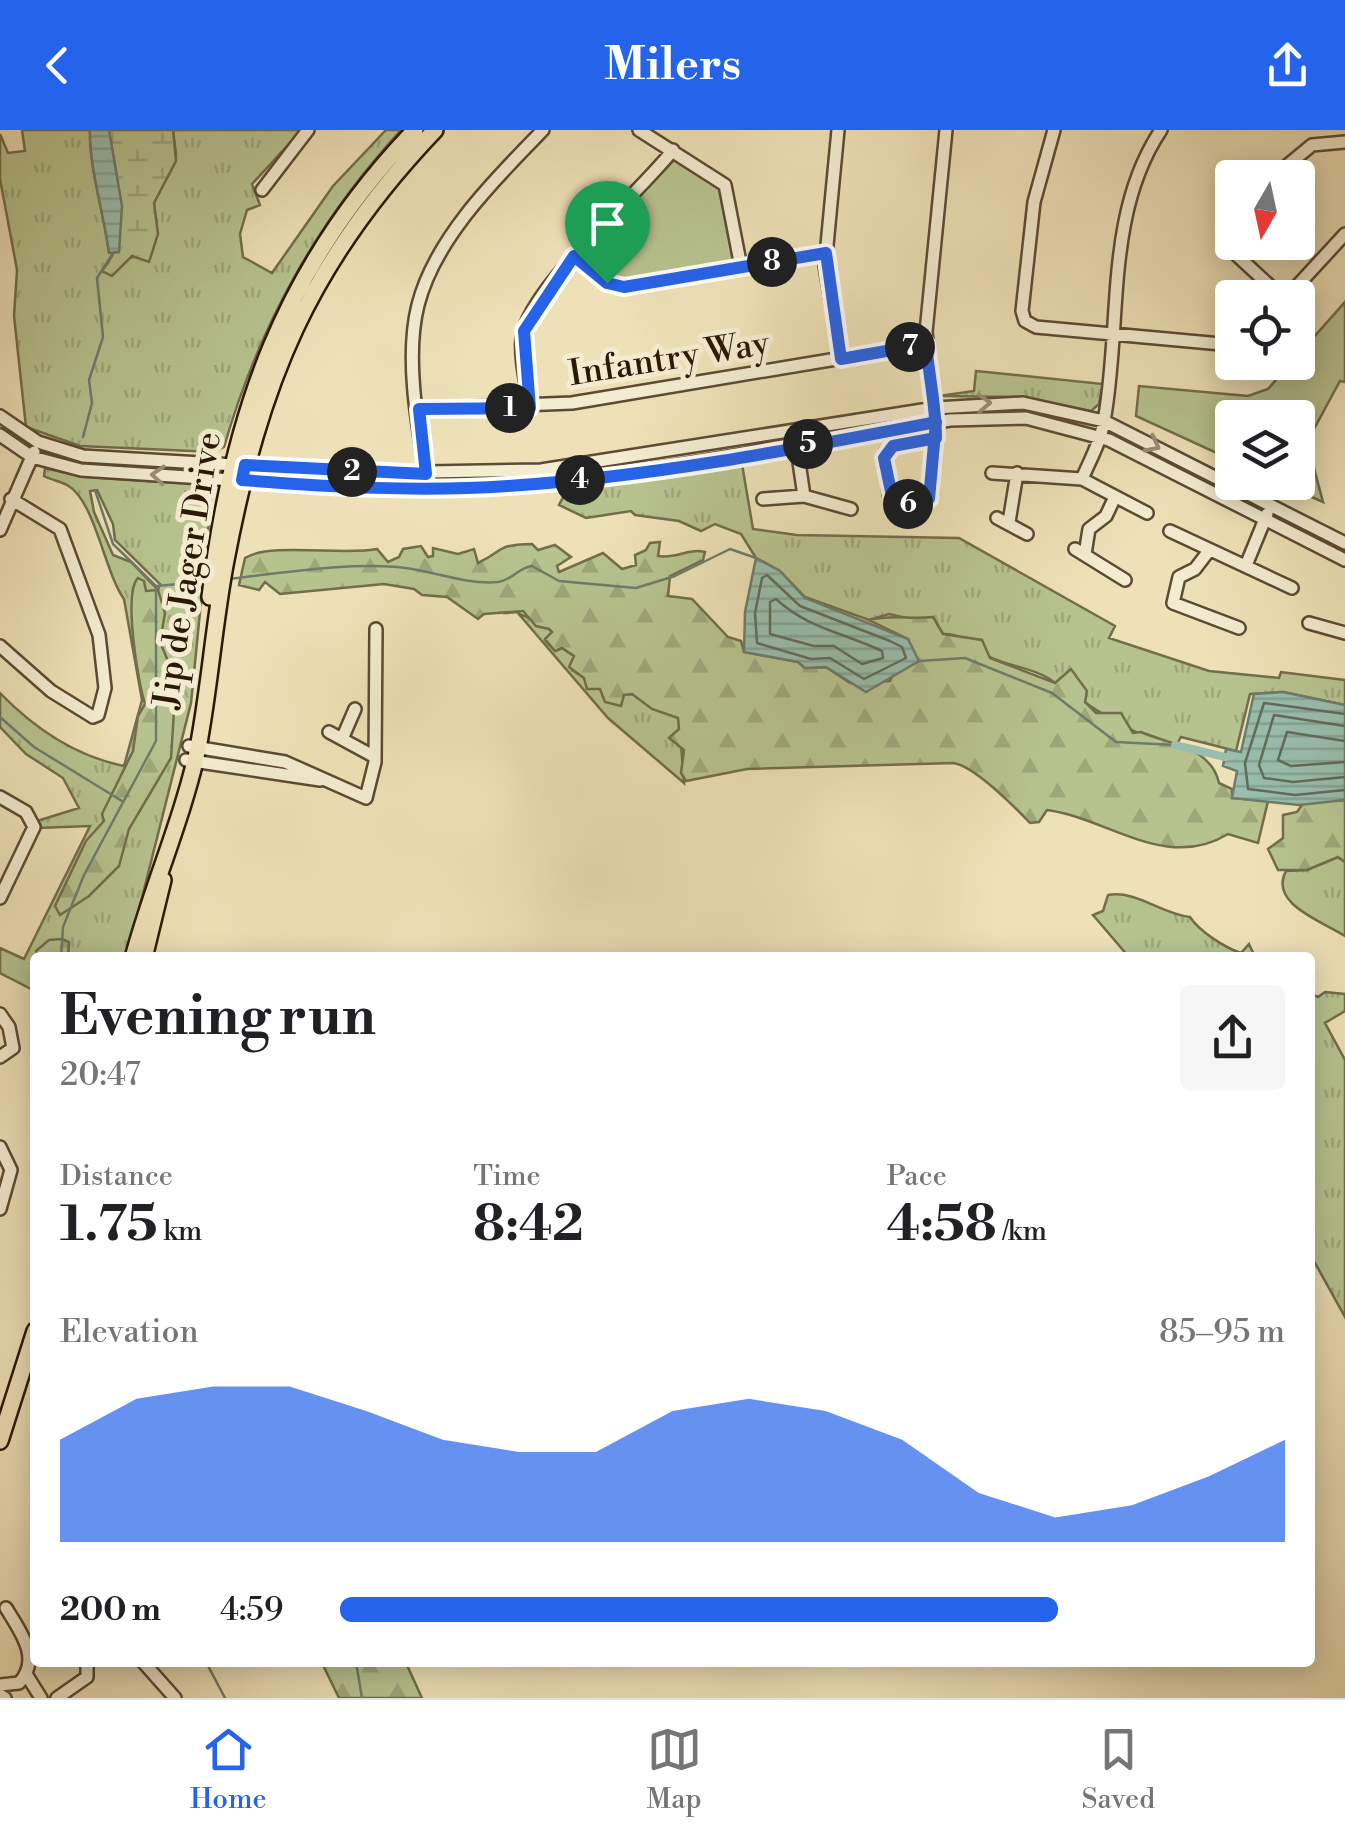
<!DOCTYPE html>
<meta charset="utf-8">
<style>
:root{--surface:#fff;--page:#f6f6f6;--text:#202124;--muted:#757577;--line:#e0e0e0;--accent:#2563eb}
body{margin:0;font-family:"Libre Bodoni",serif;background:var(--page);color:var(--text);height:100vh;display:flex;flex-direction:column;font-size:38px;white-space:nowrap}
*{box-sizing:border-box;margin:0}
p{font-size:32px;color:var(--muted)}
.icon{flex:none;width:55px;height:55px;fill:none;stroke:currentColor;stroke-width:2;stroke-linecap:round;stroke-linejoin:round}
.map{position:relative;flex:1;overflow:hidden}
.side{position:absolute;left:30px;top:822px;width:1285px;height:715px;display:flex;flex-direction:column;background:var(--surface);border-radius:10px;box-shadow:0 5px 25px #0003}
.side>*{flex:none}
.needle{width:65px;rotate:189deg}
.fabs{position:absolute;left:1215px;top:30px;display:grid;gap:20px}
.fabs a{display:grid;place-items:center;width:100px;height:100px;border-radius:10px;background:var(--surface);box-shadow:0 5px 25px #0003;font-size:50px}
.pin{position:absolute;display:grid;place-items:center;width:85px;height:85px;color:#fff;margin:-102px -42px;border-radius:50% 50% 50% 0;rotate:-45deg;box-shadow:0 0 10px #0007}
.pin .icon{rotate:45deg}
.km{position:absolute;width:50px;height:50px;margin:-25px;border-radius:50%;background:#222;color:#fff;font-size:28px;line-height:50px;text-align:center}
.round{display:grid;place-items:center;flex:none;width:105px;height:105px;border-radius:10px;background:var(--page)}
.overview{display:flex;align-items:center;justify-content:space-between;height:170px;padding:0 30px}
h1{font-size:55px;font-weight:700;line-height:75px}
.stats{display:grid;grid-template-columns:repeat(3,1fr);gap:15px;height:170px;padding:10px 30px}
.stats div{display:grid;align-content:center}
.stats b{font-size:50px;font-weight:700}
.stats small{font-size:28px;font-weight:400}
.stats p{font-size:28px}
.chart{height:280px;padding:20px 30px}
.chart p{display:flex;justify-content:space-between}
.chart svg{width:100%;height:180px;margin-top:10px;fill:var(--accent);opacity:.7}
ul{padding:0 30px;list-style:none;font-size:32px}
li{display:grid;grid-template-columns:160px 120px 1fr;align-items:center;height:75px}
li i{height:25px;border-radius:12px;background:var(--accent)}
header{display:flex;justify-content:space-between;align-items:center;height:130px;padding:0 30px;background:var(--accent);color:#fff;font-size:45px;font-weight:700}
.menu{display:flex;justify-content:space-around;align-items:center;height:140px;border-top:2px solid var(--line);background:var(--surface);font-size:28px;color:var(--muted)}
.menu a{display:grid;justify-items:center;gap:5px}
.menu .selected{color:var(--accent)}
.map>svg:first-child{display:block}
.grass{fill:url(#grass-tufts);stroke:#716e4b;stroke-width:2.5;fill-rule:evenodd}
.forest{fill:url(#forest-firs);stroke:#716e4b;stroke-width:2.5}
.wetland{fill:url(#wetland-marsh);stroke:#716e4b;stroke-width:2.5}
.park{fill:#b7c38f;stroke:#716e4b;stroke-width:2.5}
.water{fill:url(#water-rules);stroke:#6d7c6b;stroke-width:2.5}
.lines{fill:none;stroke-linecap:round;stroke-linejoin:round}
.shore{stroke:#626c5a;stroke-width:2.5}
.stream{stroke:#6d7c6b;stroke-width:2.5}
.canal{stroke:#99bead;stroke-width:8}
.minor-casing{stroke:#5c4b33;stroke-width:16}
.major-casing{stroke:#2b1907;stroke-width:20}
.minor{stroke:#f4ecd0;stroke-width:11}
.major{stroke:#eee1b7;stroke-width:15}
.oneway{stroke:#9a8d76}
.route-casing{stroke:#fff;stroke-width:20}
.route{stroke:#2563eb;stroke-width:12}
.labels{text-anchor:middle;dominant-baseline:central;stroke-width:10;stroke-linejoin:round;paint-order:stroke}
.street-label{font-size:35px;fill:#2b1907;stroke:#f4ecd0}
</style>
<header><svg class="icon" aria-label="back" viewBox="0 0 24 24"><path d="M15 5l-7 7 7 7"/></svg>Milers<svg class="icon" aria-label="share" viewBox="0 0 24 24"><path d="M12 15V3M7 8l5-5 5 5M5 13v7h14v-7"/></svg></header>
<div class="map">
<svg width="1345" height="1568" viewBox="0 0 1345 1568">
<defs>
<pattern id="grass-tufts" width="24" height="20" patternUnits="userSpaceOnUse" patternTransform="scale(2.5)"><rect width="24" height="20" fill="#b7c38f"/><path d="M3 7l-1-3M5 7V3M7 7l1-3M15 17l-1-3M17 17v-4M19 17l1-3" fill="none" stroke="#9ea77a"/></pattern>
<pattern id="forest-firs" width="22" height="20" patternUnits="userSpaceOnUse" patternTransform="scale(2.5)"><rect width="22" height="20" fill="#b7c38f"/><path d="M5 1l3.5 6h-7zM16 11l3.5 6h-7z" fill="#9ea77a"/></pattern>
<pattern id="wetland-marsh" width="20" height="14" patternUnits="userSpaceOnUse" patternTransform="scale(2.5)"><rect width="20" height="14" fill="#b7c38f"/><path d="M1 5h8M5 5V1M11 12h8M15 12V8" fill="none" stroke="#9ea77a"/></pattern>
<pattern id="water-rules" width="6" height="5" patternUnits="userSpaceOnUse" patternTransform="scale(2.5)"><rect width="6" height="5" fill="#99bead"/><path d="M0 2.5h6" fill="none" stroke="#84a393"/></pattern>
</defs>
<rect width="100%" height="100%" fill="#eee1b7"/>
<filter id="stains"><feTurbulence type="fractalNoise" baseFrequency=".002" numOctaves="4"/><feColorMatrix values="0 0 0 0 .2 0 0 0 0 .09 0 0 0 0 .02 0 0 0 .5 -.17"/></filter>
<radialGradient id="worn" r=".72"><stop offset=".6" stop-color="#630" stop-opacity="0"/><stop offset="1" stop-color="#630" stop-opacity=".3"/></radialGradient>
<path class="grass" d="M22 0H90C89 38 104 83 109 122H114L102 141 120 137 125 129 138 126 156 98 154 73 176 25 173 0H302L252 54 260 75 247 80 240 104 243 127 272 143 333 56 386 0H401C316 93 259 196 224 317L214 322 80 316 26 297 14 186 17 140 0 49V4L8 23 25 21Z
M976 241 1103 254 1099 274 1091 281 1022 267 939 266 974 261Z
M742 334 753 399 797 405 959 408 1115 496 1109 508 1209 541 1279 548 1281 542 1345 550V575L1283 562 1250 564 1236 621 1181 607 1177 614C1128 607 1090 575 1048 548 1032 538 1008 536 990 527 972 519 965 503 943 504L933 487 915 490 889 484 869 490 805 467 780 441 756 428 741 404 715 394 701 401 679 391 635 385 631 381 586 388 559 375 567 360Z
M45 338 85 347 196 354 207 360 211 371 191 573 127 827 35 828V861L0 843V818L24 829 90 696 37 698V691L79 678 63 648 26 624 0 597V563C34 598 75 626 124 636L142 570 124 469C104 441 95 370 67 355 60 351 51 350 44 346ZM97 360 113 394 115 410 160 454 158 460 131 432 113 425 94 382 90 361Z
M510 479 549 498 552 502 545 510 555 521 562 518 574 526 572 540 585 548 590 559 601 558 603 567 632 564 679 588 684 653 608 588 517 482 506 483Z
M1338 727 1345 732V806C1324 792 1268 774 1286 741L1307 740Z
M1108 765C1137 760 1161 784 1190 787 1199 801 1225 818 1241 823L1249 814 1255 827H1129L1093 785 1103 781Z
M1325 862 1345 864V881L1325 893 1345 930V1187L1310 1124V863L1318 867Z"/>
<path class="forest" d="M660 412 658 426C677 429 687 418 705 422L703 430 670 446 668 466 692 469 728 507 741 511 744 522 798 532 805 538 826 537 850 553 890 551 908 509 869 490C892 484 910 490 933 487L943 504 982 510 990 528 1055 553 1071 539 1087 561 1085 572 1096 583H1121L1133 603 1141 602C1171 615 1211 617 1219 653L1232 659V668L1268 671 1258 713 1228 704C1166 742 1108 688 1047 680L1039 692 1030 693C1015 677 973 635 953 633L747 639 686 651 681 643 684 620 669 608 679 599 678 588 652 579 632 564 624 565 621 576 605 572 600 559H587L584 548 569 537 574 526 562 518 555 521 545 509 552 502 549 499 536 496 523 481 484 484 478 489 447 467 422 465 414 459 384 454 280 464 265 452 259 460 239 455 245 428C270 412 346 426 377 419L388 432 399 427 403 419 421 416 428 427 433 426V418L458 424 474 419 478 433C507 419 495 415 532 414L538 420 555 415 571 427 557 436 559 442 603 423 622 439 636 435 635 425 646 420 650 413Z
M138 448 144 451 146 461 158 460 165 483 160 512 176 550 171 628 129 699 119 736 89 766 60 785 55 776 86 711 104 691 102 684 133 621 138 586 145 574C138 553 123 463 138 448Z
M1345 670V732L1338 727 1307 740H1278L1268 719 1283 708V685L1297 682 1304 672Z
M62 809 69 812 68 827H39L36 821 49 810Z
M322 1533H406L422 1568H339Z"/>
<path class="wetland" d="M109 0H173L176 31 154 73 158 104 149 132 132 126 112 146 102 141C135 102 115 49 109 0Z"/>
<path class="park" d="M675 29 722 59 733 130 622 153 585 127 586 120Z
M1345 172V252L1340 251 1307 312 1323 372 1280 353 1298 352V288H1232V330L1136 286 1139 256 1248 266 1268 259 1291 233 1298 232V225Z"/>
<path class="water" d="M90 0H109L122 76 119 122 109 123C104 85 89 36 90 0Z
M756 428 780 441 805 468 908 509 919 531 866 562 826 537 805 538 798 532 744 522 745 482Z
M1283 562 1345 575V670L1299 675 1232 668 1237 641 1223 636 1226 619 1241 622 1254 564Z"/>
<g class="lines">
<path class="shore" d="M767 445 800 476 890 511 902 517 906 528 864 549 830 528 811 529 757 513 755 483 762 448Z
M776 469C807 498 844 503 882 521L883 528 862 534 834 516H814L770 504V472Z
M1345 584 1264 573 1245 633 1248 659 1295 665 1345 660
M1345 596 1274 585 1259 635 1264 648 1293 652 1345 647
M1345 611 1287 602 1278 630 1291 636 1345 632"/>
<path class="stream" d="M83 307 92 273 89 250 103 207 97 148 114 122
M227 449C285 443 339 433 398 437 432 440 464 455 498 452 513 450 519 437 532 436L559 451 636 458 675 446 730 419 756 428
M156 456 204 452
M919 531 965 528 1052 563 1116 612 1175 615
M0 587 34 617 122 671
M61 828 63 797 84 745 156 611V456L113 414 95 360
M206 1532 225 1568
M356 1532 362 1568"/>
<path class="canal" d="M1175 615 1225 627"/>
<g class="minor-casing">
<path id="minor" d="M639 0 725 55 741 137
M838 0 825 136 841 229
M1054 0 1034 72 1022 181 1025 191 1036 197 1232 215
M1272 48 1312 15 1345 12
M262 60 308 0
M1232 92 1227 103 1229 118 1283 168
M574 126 619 157 826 123
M1286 168 1345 104
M530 278C527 256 520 230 522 208 528 158 640 63 673 20
M419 279 572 273 926 214
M0 286 38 312 83 326 373 343 541 340 935 278 1023 273 1104 291 1345 413
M0 305 32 327 81 340 357 358H453L608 347 950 290 1026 288 1109 310 1345 430
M936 309 893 316 885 323 889 364 895 373 922 374 931 366 936 292 926 202 946 0
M992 343 1082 349C1090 330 1101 311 1104 291 1122 195 1104 85 1161 0
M426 344C417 293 405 226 418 175 435 108 496 48 543 0
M1082 349 1147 383
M804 366 851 379
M763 369 804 366 796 312
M997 388 1027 404
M1009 392 1017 343
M0 400 34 322
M1170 401 1292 458
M1075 419 1125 450
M1208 422 1195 439 1179 447 1173 473 1239 498
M1085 424 1089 399 1106 386 1114 369
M1247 433 1267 384
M1309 493 1345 503
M0 516 51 561 93 587 98 585 105 558 99 505 60 399 11 369
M329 602 375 627
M342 609 355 579
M189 616 285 632 366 668 375 632 376 499
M186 630 320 650
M0 667 26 682 34 697 0 768
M0 884 9 897 13 918 0 927
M0 1017 11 1040 0 1079
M143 1532 175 1568
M26 1544 41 1568
M0 1555 19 1553C42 1529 20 1501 6 1478
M0 1565 5 1568
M57 1568 87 1547V1532"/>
</g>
<g class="major-casing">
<path id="major" d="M210 467C232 283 284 136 415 0
M133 828C152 757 183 688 198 618 210 555 214 492 226 430 260 252 308 133 435 0
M144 828 163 750
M0 1311 35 1201"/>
</g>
<use href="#minor" class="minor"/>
<use href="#major" class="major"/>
</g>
<defs><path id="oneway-chevron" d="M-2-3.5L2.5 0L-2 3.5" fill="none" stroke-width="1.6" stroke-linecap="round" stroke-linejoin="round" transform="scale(2.5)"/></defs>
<g class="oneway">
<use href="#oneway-chevron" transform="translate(984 273) rotate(-3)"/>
<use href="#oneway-chevron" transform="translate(1153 315) rotate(27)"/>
<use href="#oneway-chevron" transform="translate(158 345) rotate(-176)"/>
</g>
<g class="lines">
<g class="route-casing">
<path id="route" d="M607 153 574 126 524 201 530 278 419 279 426 344 245 335 242 350C330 357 419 362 508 356 651 347 795 319 936 292L929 369 919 374 893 371 884 328 893 316 936 308C936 277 929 246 926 214L841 229 826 123 624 157 607 153"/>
</g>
<use href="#route" class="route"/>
</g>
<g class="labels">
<g class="street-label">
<text transform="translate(669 229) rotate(-9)">Infantry Way</text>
<text transform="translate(188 440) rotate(-81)">Jip de Jager Drive</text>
</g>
</g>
<rect width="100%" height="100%" filter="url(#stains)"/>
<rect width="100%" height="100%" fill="url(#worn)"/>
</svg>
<div class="fabs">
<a><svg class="needle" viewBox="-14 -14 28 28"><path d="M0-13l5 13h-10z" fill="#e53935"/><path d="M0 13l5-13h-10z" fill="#757577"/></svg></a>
<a><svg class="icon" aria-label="locate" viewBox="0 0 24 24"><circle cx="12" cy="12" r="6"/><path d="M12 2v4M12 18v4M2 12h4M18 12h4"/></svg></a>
<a><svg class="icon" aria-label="layers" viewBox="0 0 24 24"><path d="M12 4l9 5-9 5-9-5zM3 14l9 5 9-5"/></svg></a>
</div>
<div class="pin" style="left:607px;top:153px;background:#1e9e55"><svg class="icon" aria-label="arrive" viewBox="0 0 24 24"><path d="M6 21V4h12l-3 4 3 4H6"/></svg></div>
<b class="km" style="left:510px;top:278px">1</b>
<b class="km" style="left:352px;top:342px">2</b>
<b class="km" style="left:580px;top:350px">4</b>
<b class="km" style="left:808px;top:314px">5</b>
<b class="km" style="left:908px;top:374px">6</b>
<b class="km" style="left:910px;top:217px">7</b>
<b class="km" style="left:772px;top:132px">8</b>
<section class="side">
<div class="overview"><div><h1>Evening run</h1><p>20:47</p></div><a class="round"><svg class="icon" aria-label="share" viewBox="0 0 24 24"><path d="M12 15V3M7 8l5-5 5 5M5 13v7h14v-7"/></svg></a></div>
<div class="stats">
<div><p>Distance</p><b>1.75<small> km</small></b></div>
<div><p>Time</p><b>8:42</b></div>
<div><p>Pace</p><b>4:58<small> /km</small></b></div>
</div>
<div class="chart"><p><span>Elevation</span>85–95 m</p>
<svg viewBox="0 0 160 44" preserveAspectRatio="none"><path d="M0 44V19L10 9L20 6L30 6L40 12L50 19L60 22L70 22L80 12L90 9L100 12L110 19L120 32L130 38L140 35L150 28L160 19V44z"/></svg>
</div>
<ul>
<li><b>200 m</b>4:59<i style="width:76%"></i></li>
</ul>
</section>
</div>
<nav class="menu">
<a class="selected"><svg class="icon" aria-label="home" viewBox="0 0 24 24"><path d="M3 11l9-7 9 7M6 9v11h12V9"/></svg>Home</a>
<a><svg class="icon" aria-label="map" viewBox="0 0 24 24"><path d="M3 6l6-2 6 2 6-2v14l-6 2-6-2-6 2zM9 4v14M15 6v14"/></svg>Map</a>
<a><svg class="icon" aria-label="saved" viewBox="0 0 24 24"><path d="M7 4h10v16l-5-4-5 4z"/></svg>Saved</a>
</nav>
